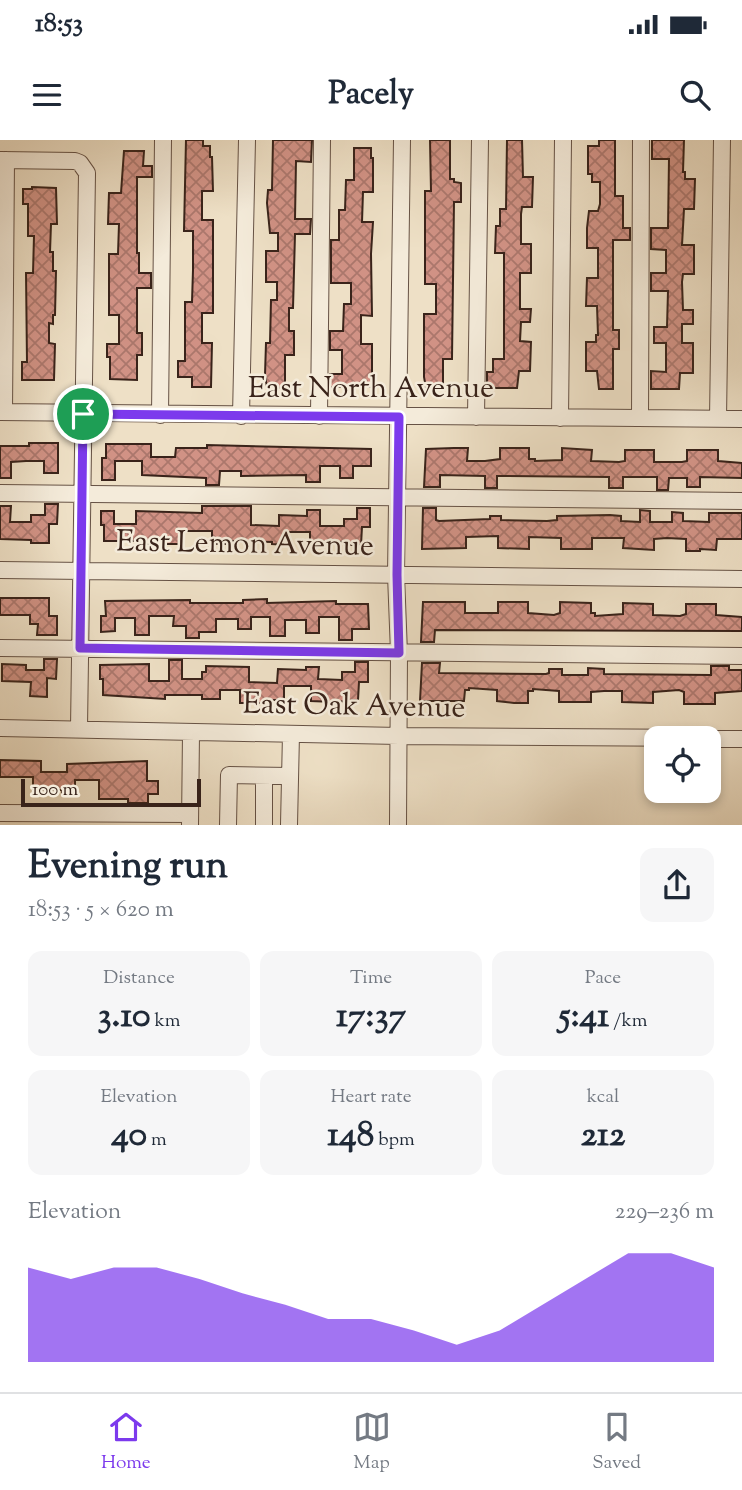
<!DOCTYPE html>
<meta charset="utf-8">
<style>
:root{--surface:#fff;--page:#f6f6f7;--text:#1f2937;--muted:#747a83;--line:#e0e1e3;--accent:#7c3aed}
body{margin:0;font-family:"Sorts Mill Goudy",serif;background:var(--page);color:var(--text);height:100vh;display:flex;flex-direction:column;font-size:26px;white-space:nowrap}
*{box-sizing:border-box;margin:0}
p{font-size:23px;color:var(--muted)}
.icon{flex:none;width:38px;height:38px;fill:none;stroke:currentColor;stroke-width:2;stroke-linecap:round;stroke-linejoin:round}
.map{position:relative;height:685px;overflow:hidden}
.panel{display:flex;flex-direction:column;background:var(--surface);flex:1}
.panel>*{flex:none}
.controls{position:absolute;left:644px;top:586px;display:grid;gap:14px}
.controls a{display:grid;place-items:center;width:77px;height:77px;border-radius:14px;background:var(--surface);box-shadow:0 4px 10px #0003;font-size:35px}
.scale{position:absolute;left:21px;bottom:18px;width:180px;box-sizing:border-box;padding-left:7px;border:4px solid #39231a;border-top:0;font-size:19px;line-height:24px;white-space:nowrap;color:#39231a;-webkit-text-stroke:5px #f4ebda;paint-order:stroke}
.pin{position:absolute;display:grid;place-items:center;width:60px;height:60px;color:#fff;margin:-30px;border:4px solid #fff;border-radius:50%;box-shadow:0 2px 7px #0007}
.round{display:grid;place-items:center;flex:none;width:74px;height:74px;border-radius:14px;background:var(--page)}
.summary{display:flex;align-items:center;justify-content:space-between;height:119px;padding:0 28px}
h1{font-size:38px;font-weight:700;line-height:52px}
.figures{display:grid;grid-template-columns:repeat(3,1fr);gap:10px;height:119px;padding:7px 28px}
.figures div{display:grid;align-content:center;border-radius:14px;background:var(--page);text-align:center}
.figures b{font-size:35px;font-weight:700}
.figures small{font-size:19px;font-weight:400}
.figures p{font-size:19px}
.chart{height:196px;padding:14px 28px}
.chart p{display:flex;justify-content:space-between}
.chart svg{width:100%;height:126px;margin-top:7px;fill:var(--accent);opacity:.7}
.status{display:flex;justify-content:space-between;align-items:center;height:49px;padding:0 35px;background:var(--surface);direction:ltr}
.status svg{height:19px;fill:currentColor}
header{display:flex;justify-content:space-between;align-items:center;height:91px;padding:0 28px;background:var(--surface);font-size:32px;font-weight:700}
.menu{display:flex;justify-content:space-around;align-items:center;height:98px;border-top:2px solid var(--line);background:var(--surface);font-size:19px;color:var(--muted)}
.menu a{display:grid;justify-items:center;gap:4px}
.menu .current{color:var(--accent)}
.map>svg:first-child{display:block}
.building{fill:url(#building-cross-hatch);stroke:#39231a;stroke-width:2}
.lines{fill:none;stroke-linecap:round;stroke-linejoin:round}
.minor-casing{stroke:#665245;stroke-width:18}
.minor{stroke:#f4ebda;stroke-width:16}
.route-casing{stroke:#fff;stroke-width:14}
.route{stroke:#7c3aed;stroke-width:9}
.labels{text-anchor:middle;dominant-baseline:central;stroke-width:5;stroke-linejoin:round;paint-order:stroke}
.street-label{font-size:30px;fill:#39231a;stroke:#f4ebda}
</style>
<div class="status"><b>18:53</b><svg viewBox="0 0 49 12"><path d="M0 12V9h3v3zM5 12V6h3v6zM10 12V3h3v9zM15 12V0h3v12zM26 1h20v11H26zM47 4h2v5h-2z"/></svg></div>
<header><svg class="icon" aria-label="menu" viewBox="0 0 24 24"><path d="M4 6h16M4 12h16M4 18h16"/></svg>Pacely<svg class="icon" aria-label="search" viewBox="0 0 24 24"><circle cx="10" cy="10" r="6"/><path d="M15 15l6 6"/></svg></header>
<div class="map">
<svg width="742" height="685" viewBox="0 0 742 685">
<defs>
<pattern id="building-cross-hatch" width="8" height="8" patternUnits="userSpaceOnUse" patternTransform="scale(1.75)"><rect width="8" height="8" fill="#d19285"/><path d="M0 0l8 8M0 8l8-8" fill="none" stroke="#ab776c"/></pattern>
</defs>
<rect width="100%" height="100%" fill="#eee0c6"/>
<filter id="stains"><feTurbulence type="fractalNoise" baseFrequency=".00286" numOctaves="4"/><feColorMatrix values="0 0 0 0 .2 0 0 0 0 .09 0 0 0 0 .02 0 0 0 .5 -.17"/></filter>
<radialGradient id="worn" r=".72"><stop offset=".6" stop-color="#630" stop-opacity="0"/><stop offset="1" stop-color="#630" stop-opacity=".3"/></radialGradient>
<path class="building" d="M186 0H203V6H210V17H212L213 51H202V80H213V173H202V203H212L211 247H192V237H178V221H185V162H192L193 130V91H184Z
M273 0H312L311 22 296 21 295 79H311L310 94H295L293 168H289V191H294V215H285V248L267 247 265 235 266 203H270L271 160H277V142H266V111H278V93H270L267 63 268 50H272Z
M430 0H450V39H454V42L461 43V62H454L452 219H443V248H426L424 237V174H436V144H425V51H431Z
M507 0H522L523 37H533L532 67H522L521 74V104H531V133H520V169H531L530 182H521L520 201 531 202 530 231H519L517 248H487V232H493V219H504V113H495L496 86H500V69H506Z
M599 0H615V56H623V88H630V100H613V190H619V209H613V249H599L597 231H586V202H596V195H598L597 166H586L587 138H598V108H587V88L589 71H598L600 64V42H592V34H588V6H599Z
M652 0H684L683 32H685V39H695L694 69H684L682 105H694V134H683L682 142 683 170H693V184H682V203H693V233H680L679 249H651V231L666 232V203H654V187H667L668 151H651V133H666V110L651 109V88H668L669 19H652Z
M354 8H371V18H373V52H363L362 82H373L371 114 372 176 361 175V204H372V247H330V234H342V210H330V191H343L344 164H351V143H331V100H339V70H345L346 40H354Z
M124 11H144L143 26H152V37H137V113H139V133H151V148H137V193H142V215H137V240L110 239V217H107V204H119V175H109V114H118L119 84H108L109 53H121Z
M32 47 56 48 57 84H51L50 112H53V131H56L55 175H53V184L49 183V203L55 204 54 240H22V222H27L26 133H33L34 96H28V64H23V49H32Z
M29 303H58V333H44V321H26L11 322V338H0V306H29Z
M106 304H151V317H175L176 308H207V305L371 309V326H353V338H340V326H320V342H306V335L241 336V331H220L219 345H206V338L142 335V321H115V340H102V318H106Z
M454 308H468L467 321H485L500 319V308H529V319H535V321L562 320V308L592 310 591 321 619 322 625 321V310H654V322H682L687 321V310H718V321L742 323V338L700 337V347H687V338H669L668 350H657V337H623V348H609V337L497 336V348H485V336L440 335V347H424L426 309Z
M45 364H58L57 384H49V403H31V400L0 399V366H11L10 382H31V375H45Z
M202 366H251V385L279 386V375L307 376V370H320V386H344V379H357V368H370V387H362L361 405H344V402L310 401V392H286V405L272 404V402L230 401V404H212V391H183V404H136V401H104V385H101V371H114V384H136V371L202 373Z
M423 368H436V380L439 381 490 379V376H501V380L547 381 557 380V376L610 375 621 376V381L640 382V370L650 371V382H672V372L683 373V381L709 382V373H742V399H717L716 410 700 409V411H686V399L667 398 654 399V410L623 408 624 398H592V409H561V398L529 397V409L498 408V396L466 397V408L422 409Z
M0 458H49V476H57V495H37L38 484H30V475H0Z
M267 459V463L336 461V464H368L369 489H352V500H339V477H319V493H306V480H285V496H270V477H251V489H238V479H216V492H199V498H186V486H173L174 476H149V495H135V478H115V491L101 492V476H106L105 461 190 460V463H243V460Z
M423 462H465V473H498V462H528V473L554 475 560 473V462L591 463V473H595V476L623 474V463L653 464V475L680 476 686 474V464H716V475L742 477V491L435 490 434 502H421Z
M44 519H57L56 539 47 538V557L30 556 31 542 2 541V524L26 525V530H44Z
M169 520H182V539H202V532H206V526L249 527V542L277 543 278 529 306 530V527H319L318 539 342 540V532H355V522H368V542H359L358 560 335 562 311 561V546H284V560H266V563H240V550H220V559H202V555H165V559L103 555V539H100V525L149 524V541H169Z
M422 523H440L439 533 546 534 549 533V529H562V535H588V528L604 529V534L711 535V526H729V530H742V551L715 553V564H684V552L679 550 653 552V563L622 562V551H604L591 552V562H559V551L533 549V551H528V563H514L497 561V550L469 548V550H465L464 561H420Z
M0 620 41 621V632H67V624L147 621V641H158V654H148V663H128V659H99V640H75V653H62V650H33V637H0Z"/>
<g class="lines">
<g class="minor-casing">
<path id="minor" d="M0 20 75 21 80 23 87 33 79 588
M0 272 742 279
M4 272 6 20
M160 275 163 0
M241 276 247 0
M319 276 322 0
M476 277 480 0
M560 278 563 0
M640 278 641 0
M718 279 722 0
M0 353 742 361
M0 430 742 439
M0 508 742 516
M0 588 399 596 708 598
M709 599H742
M0 673 190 674
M190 685 191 593
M228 685 229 635 290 636
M264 685V636
M289 685 291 594
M398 685 399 513 396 435 402 0"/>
</g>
<use href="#minor" class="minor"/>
</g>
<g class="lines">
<g class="route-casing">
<path id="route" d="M83 274 399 277 397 435 399 513 80 508Z"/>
</g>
<use href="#route" class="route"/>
</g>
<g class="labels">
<g class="street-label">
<text x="371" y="249">East North Avenue</text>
<text transform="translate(245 405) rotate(1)">East Lemon Avenue</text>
<text transform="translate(354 567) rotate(1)">East Oak Avenue</text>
</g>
</g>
<rect width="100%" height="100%" filter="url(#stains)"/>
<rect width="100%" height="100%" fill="url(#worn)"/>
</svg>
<div class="controls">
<a><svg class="icon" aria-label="locate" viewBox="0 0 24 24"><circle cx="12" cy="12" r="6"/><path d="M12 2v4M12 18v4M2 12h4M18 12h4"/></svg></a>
</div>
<div class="scale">100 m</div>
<div class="pin" style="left:83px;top:274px;background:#1e9e55"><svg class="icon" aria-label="arrive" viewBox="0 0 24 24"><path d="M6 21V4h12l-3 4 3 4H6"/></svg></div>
</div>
<section class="panel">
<div class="summary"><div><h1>Evening run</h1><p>18:53 · 5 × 620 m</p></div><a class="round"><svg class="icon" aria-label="share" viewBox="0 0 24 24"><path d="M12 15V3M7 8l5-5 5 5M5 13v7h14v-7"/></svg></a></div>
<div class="figures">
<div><p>Distance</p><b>3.10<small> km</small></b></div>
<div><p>Time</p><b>17:37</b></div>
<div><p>Pace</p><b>5:41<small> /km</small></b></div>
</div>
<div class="figures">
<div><p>Elevation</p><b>40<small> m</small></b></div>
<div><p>Heart rate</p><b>148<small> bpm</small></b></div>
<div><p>kcal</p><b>212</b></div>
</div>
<div class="chart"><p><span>Elevation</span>229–236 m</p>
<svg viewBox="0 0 160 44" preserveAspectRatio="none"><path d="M0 44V11L10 15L20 11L30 11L40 15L50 20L60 24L70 29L80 29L90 33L100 38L110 33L120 24L130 15L140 6L150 6L160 11V44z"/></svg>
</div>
</section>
<nav class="menu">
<a class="current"><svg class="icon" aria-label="home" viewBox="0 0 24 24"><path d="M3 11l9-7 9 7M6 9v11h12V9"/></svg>Home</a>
<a><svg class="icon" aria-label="map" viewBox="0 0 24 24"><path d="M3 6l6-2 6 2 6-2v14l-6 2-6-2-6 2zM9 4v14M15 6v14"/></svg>Map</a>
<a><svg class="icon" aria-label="saved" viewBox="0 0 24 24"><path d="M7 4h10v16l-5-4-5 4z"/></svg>Saved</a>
</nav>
